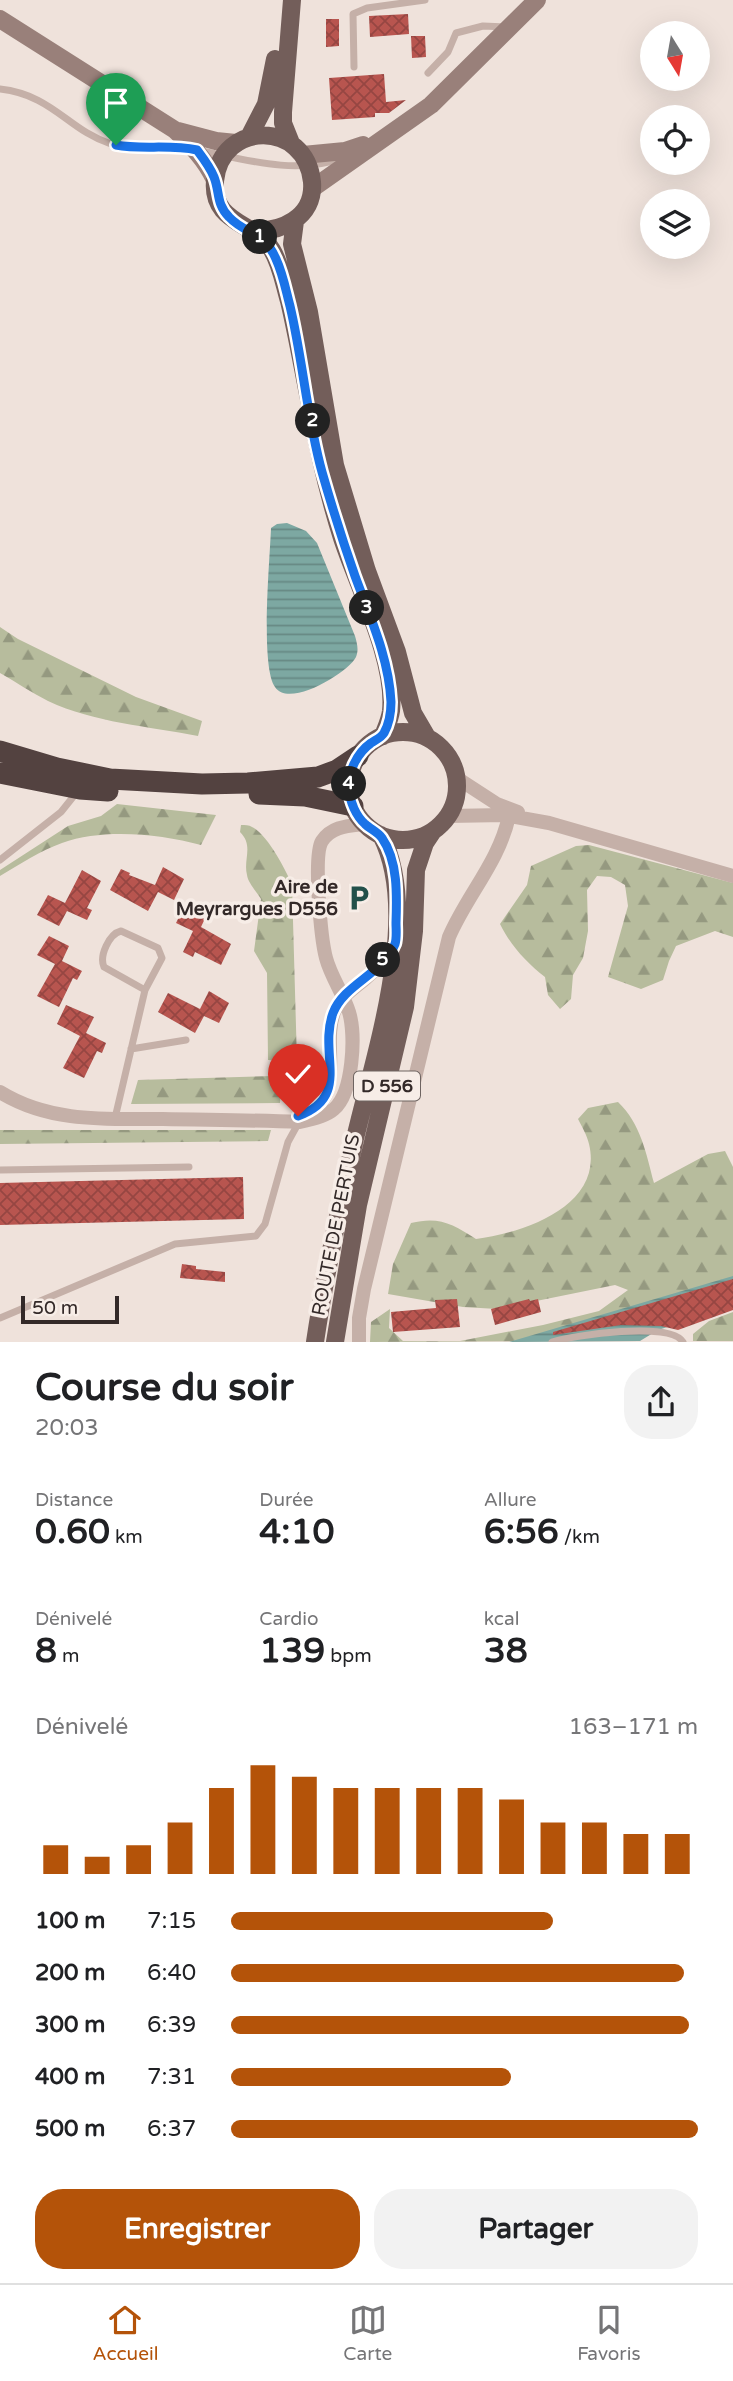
<!DOCTYPE html>
<html lang="fr">
<meta charset="utf-8">
<style>
:root{--surface:#fff;--page:#f2f2f2;--text:#202124;--muted:#757577;--line:#e0e0e0;--accent:#b45309}
body{margin:0;font-family:"Varela Round",sans-serif;background:var(--page);color:var(--text);height:100vh;display:flex;flex-direction:column;font-size:26px;white-space:nowrap}
*{box-sizing:border-box;margin:0}
p{font-size:23px;color:var(--muted)}
.icon{flex:none;width:38px;height:38px;fill:none;stroke:currentColor;stroke-width:2;stroke-linecap:round;stroke-linejoin:round}
.map{position:relative;height:1342px;overflow:hidden}
.details{display:flex;flex-direction:column;background:var(--surface);flex:1}
.details>*{flex:none}
.needle{width:46px;rotate:169deg}
.fabs{position:absolute;left:640px;top:21px;display:grid;gap:14px}
.fabs a{display:grid;place-items:center;width:70px;height:70px;border-radius:50%;background:var(--surface);box-shadow:0 7px 28px #0002;font-size:35px}
.scale{position:absolute;left:21px;bottom:18px;width:98px;box-sizing:border-box;padding-left:7px;border:4px solid #332928;border-top:0;font-size:19px;line-height:24px;white-space:nowrap;color:#332928;-webkit-text-stroke:5px #f7ede7;paint-order:stroke}
.pin{position:absolute;display:grid;place-items:center;width:60px;height:60px;color:#fff;margin:-72px -30px;border-radius:50% 50% 50% 0;rotate:-45deg;box-shadow:0 0 7px #0007}
.pin .icon{rotate:45deg}
.km{position:absolute;width:35px;height:35px;margin:-18px;border-radius:50%;background:#222;color:#fff;font-size:19px;line-height:35px;text-align:center}
.round{display:grid;place-items:center;flex:none;width:74px;height:74px;border-radius:28px;background:var(--page)}
.overview{display:flex;align-items:center;justify-content:space-between;height:119px;padding:0 35px}
h1{font-size:38px;font-weight:700;line-height:52px}
.figures{display:grid;grid-template-columns:repeat(3,1fr);gap:10px;height:119px;padding:7px 35px}
.figures div{display:grid;align-content:center}
.figures b{font-size:35px;font-weight:700}
.figures small{font-size:19px;font-weight:400}
.figures p{font-size:19px}
.chart{height:196px;padding:14px 35px}
.chart p{display:flex;justify-content:space-between}
.chart svg{width:100%;height:126px;margin-top:7px;stroke:var(--accent);stroke-width:6}
.button{display:flex;gap:14px;margin-top:auto;padding:14px 35px}
.button a{flex:1;height:80px;border-radius:28px;background:var(--accent);color:#fff;font-size:28px;font-weight:700;line-height:80px;text-align:center}
.button a+a{background:var(--page);color:var(--text)}
ul{padding:0 35px;list-style:none;font-size:23px}
li{display:grid;grid-template-columns:112px 84px 1fr;align-items:center;height:52px}
li i{height:18px;border-radius:9px;background:var(--accent)}
.tab-bar{display:flex;justify-content:space-around;align-items:center;height:98px;border-top:2px solid var(--line);background:var(--surface);font-size:19px;color:var(--muted)}
.tab-bar a{display:grid;justify-items:center;gap:4px}
.tab-bar .current{color:var(--accent)}
.map>svg:first-child{display:block}
.forest{fill:url(#forest-firs)}
.water{fill:url(#water-rules)}
.building{fill:url(#building-cross-hatch)}
.lines{fill:none;stroke-linecap:round;stroke-linejoin:round}
.lane{stroke:#c5b0a8;stroke-width:7}
.street{stroke:#c5b0a8;stroke-width:14}
.secondary{stroke:#99807a;stroke-width:18}
.primary{stroke:#735e5a;stroke-width:18}
.highway{stroke:#534240;stroke-width:21}
.route-casing{stroke:#fff;stroke-width:14}
.route{stroke:#1a73e8;stroke-width:9}
.labels{text-anchor:middle;dominant-baseline:central;stroke-width:7;stroke-linejoin:round;paint-order:stroke}
.shield{fill:#f7ede7;stroke:#6e6461;stroke-width:2}
.shield-label{font-size:18px;font-weight:bold;fill:#332928}
.poi-label{font-size:19px;font-weight:bold;fill:#332928;stroke:#f7ede7;text-anchor:end}
.street-label{font-size:19px;fill:#332928;stroke:#f7ede7}
</style>
<div class="map">
<svg width="733" height="1342" viewBox="0 0 733 1342">
<defs>
<pattern id="forest-firs" width="22" height="20" patternUnits="userSpaceOnUse" patternTransform="scale(1.75)"><rect width="22" height="20" fill="#b7bc9d"/><path d="M5 1l3.5 6h-7zM16 11l3.5 6h-7z" fill="#959980"/></pattern>
<pattern id="water-rules" width="6" height="5" patternUnits="userSpaceOnUse" patternTransform="scale(1.75)"><rect width="6" height="5" fill="#7da8a2"/><path d="M0 2.5h6" fill="none" stroke="#678984"/></pattern>
<pattern id="building-cross-hatch" width="8" height="8" patternUnits="userSpaceOnUse" patternTransform="scale(1.75)"><rect width="8" height="8" fill="#b8554f"/><path d="M0 0l8 8M0 8l8-8" fill="none" stroke="#964642"/></pattern>
</defs>
<rect width="100%" height="100%" fill="#efe2db"/>
<path class="forest" d="M0 627 18 639 136 697 202 721 198 736C148 726 95 723 48 701 32 693 16 682 0 673Z
M117 804 216 815 201 845C159 834 104 828 62 843 40 851 20 864 0 876V870L68 826 101 816Z
M241 825C245 825 249 825 252 827 267 834 286 870 292 885L297 1062 268 1060 267 973 254 951 261 899C257 892 248 883 247 875 243 859 254 846 240 832Z
M589 845 733 883V937L715 931 676 946 669 961 663 980 641 989 608 977 628 906 625 885 611 877 597 876 587 890 588 931 583 958 573 975 571 999 560 1009 548 995 545 977C526 962 511 946 500 924L527 885 531 866 576 846Z
M274 1076 281 1087 280 1103 131 1104 138 1080Z
M618 1102C641 1124 646 1153 654 1183L708 1154 725 1151 733 1167V1293L537 1341 370 1342 371 1322 390 1309 389 1328 403 1341H460L543 1325 599 1311 628 1290 615 1285 497 1309 463 1307 388 1294 393 1264 411 1223C439 1216 453 1224 476 1239 523 1233 604 1206 589 1144 587 1135 582 1127 578 1119L588 1108Z
M0 1130H271L268 1141 0 1144Z
M733 1312V1341H693V1334L709 1321Z"/>
<path class="water" d="M287 523 306 531 317 543 355 636C357 643 359 650 356 657 349 672 289 709 275 687 260 666 270 559 271 528L277 524Z
M733 1276V1306L658 1330 640 1341 509 1342Z"/>
<path class="building" d="M408 14 409 34 370 37 369 16Z
M326 19H339V46L326 47Z
M411 36H425L426 57 412 58Z
M384 74 386 102 406 100 389 113H375V117L332 120 329 78Z
M163 867 184 879 174 900 158 892 148 911 110 890 121 869 130 873 129 875 155 885Z
M82 870 101 881 87 908 92 910 87 920 67 911 59 926 37 915 48 895 65 903Z
M187 901 208 912 201 927 231 944 221 965 195 952 193 957 183 952 193 931 176 923Z
M49 936 69 946 62 961 82 971 77 980 73 978 59 1007 37 996 55 964 37 955Z
M209 991 229 1003 219 1023 204 1016 195 1033 158 1012 168 993 200 1009Z
M66 1005 94 1017 86 1033 106 1043 102 1053 97 1051 84 1078 63 1068 80 1036 57 1024Z
M243 1177 244 1219 0 1225V1183Z
M182 1264 196 1266V1269L225 1272V1282L180 1278Z
M733 1279V1310L678 1330 661 1326 621 1325 553 1335V1332Z
M457 1299 460 1327 393 1332 391 1312 436 1308 435 1300Z
M529 1299 530 1301 538 1299 541 1312 495 1325 491 1309Z"/>
<g class="lines">
<path class="lane" d="M354 67 353 14 367 8 425 0
M428 73 448 52 456 33 483 26 506 27
M0 89C53 95 68 130 111 144 135 152 162 144 187 148
M202 151C246 160 297 175 342 158
M0 860 61 812 77 792
M131 1049 186 1040
M115 1118 145 990 162 958 158 948 121 931C109 934 99 956 104 967L145 990
M0 1170 189 1167
M0 1318 175 1244 256 1236 265 1224 288 1142 299 1122
M552 1342C574 1335 671 1321 683 1342"/>
<path class="street" d="M457 778 497 804 518 812
M448 816 505 815 549 823 733 876
M0 1092C50 1123 107 1119 163 1119 209 1120 254 1120 299 1122 310 1120 325 1117 334 1109 353 1093 356 1035 349 1012 343 993 331 977 326 958 321 939 313 855 322 841 332 826 348 826 365 824
M304 1114C347 1098 321 1046 334 1012 340 996 355 988 367 977 378 968 386 956 395 944
M359 1342V1318L364 1289 449 937C467 895 499 862 509 816"/>
<path class="secondary" d="M0 19 175 130C192 146 205 159 215 180
M178 131 216 141 236 143
M303 155 345 151 363 145
M313 188 431 105 537 0"/>
<path class="primary" d="M249 137 266 104 275 59
M291 143 283 123V112L292 0
M295 221 292 244 309 312 335 465 367 571 397 652 413 713 427 737
M251 230C280 233 315 218 312 182 306 120 221 120 215 181 211 224 256 222 272 250 281 265 284 284 289 301 297 335 303 370 310 404 318 450 328 494 342 538 358 587 396 660 391 711 390 719 386 728 383 736
M349 786a54 54 0 1 1 108 0a54 54 0 1 1-108 0Z
M315 1342C325 1275 339 1209 354 1143 373 1059 423 916 381 835
M335 1342 358 1205 405 1007 414 931 416 870 425 843 433 831"/>
<path class="highway" d="M0 751 57 768 110 779 202 784 248 783 318 777 337 770 358 756
M0 773 80 789 108 791
M259 794 305 796 353 806"/>
</g>
<g class="lines">
<g class="route-casing">
<path id="route" d="M116 145C142 150 169 144 197 150 203 158 210 167 214 177 220 192 216 204 229 217 247 236 263 229 276 259 283 274 286 291 290 306 303 361 307 418 322 472 332 507 343 542 355 576 370 617 389 658 391 702 391 712 389 724 384 733 381 738 375 740 371 743 357 753 347 773 349 790 350 802 356 816 365 824 370 829 378 832 382 838 398 861 397 895 396 923 396 929 397 938 395 944 383 974 344 984 333 1013 318 1054 352 1097 298 1116"/>
</g>
<use href="#route" class="route"/>
</g>
<defs>
<g id="parking-bare" transform="scale(2.1)"><path d="M-3.5-5.5H1a3.5 3.5 0 0 1 0 7H-1V5.5H-3.5ZM-1-3.4V-.6H.8a1.4 1.4 0 0 0 0-2.8Z" fill="#22504a" stroke="#f7ede7" stroke-width="2.5" paint-order="stroke"/></g>
</defs>
<g fill-rule="evenodd">
<use href="#parking-bare" x="359" y="898"/>
</g>
<g class="labels">
<rect class="shield" x="354" y="1071.5" width="66" height="29" rx="5"/>
<g class="shield-label">
<text x="387" y="1086">D 556</text>
</g>
<g class="poi-label">
<text x="338" y="887">Aire de<tspan x="338" dy="22">Meyrargues D556</tspan></text>
</g>
<g class="street-label">
<text transform="translate(336 1225) rotate(-79)">ROUTE DE PERTUIS</text>
</g>
</g>
</svg>
<div class="fabs">
<a><svg class="needle" viewBox="-14 -14 28 28"><path d="M0-13l5 13h-10z" fill="#e53935"/><path d="M0 13l5-13h-10z" fill="#757577"/></svg></a>
<a><svg class="icon" aria-label="locate" viewBox="0 0 24 24"><circle cx="12" cy="12" r="6"/><path d="M12 2v4M12 18v4M2 12h4M18 12h4"/></svg></a>
<a><svg class="icon" aria-label="layers" viewBox="0 0 24 24"><path d="M12 4l9 5-9 5-9-5zM3 14l9 5 9-5"/></svg></a>
</div>
<div class="scale">50 m</div>
<div class="pin" style="left:116px;top:145px;background:#1e9e55"><svg class="icon" aria-label="arrive" viewBox="0 0 24 24"><path d="M6 21V4h12l-3 4 3 4H6"/></svg></div>
<div class="pin" style="left:298px;top:1116px;background:#d93025"><svg class="icon" aria-label="check" viewBox="0 0 24 24"><path d="M5 12l5 5 9-10"/></svg></div>
<b class="km" style="left:260px;top:237px">1</b>
<b class="km" style="left:313px;top:421px">2</b>
<b class="km" style="left:367px;top:608px">3</b>
<b class="km" style="left:349px;top:784px">4</b>
<b class="km" style="left:383px;top:960px">5</b>
</div>
<section class="details">
<div class="overview"><div><h1>Course du soir</h1><p>20:03</p></div><a class="round"><svg class="icon" aria-label="share" viewBox="0 0 24 24"><path d="M12 15V3M7 8l5-5 5 5M5 13v7h14v-7"/></svg></a></div>
<div class="figures">
<div><p>Distance</p><b>0.60<small> km</small></b></div>
<div><p>Durée</p><b>4:10</b></div>
<div><p>Allure</p><b>6:56<small> /km</small></b></div>
</div>
<div class="figures">
<div><p>Dénivelé</p><b>8<small> m</small></b></div>
<div><p>Cardio</p><b>139<small> bpm</small></b></div>
<div><p>kcal</p><b>38</b></div>
</div>
<div class="chart"><p><span>Dénivelé</span>163–171 m</p>
<svg viewBox="0 0 160 44" preserveAspectRatio="none"><path d="M5 44V34M15 44V38M25 44V34M35 44V26M45 44V14M55 44V6M65 44V10M75 44V14M85 44V14M95 44V14M105 44V14M115 44V18M125 44V26M135 44V26M145 44V30M155 44V30"/></svg>
</div>
<ul>
<li><b>100 m</b>7:15<i style="width:69%"></i></li>
<li><b>200 m</b>6:40<i style="width:97%"></i></li>
<li><b>300 m</b>6:39<i style="width:98%"></i></li>
<li><b>400 m</b>7:31<i style="width:60%"></i></li>
<li><b>500 m</b>6:37<i style="width:100%"></i></li>
</ul>
<div class="button"><a>Enregistrer</a><a>Partager</a></div>
</section>
<nav class="tab-bar">
<a class="current"><svg class="icon" aria-label="home" viewBox="0 0 24 24"><path d="M3 11l9-7 9 7M6 9v11h12V9"/></svg>Accueil</a>
<a><svg class="icon" aria-label="map" viewBox="0 0 24 24"><path d="M3 6l6-2 6 2 6-2v14l-6 2-6-2-6 2zM9 4v14M15 6v14"/></svg>Carte</a>
<a><svg class="icon" aria-label="saved" viewBox="0 0 24 24"><path d="M7 4h10v16l-5-4-5 4z"/></svg>Favoris</a>
</nav>
